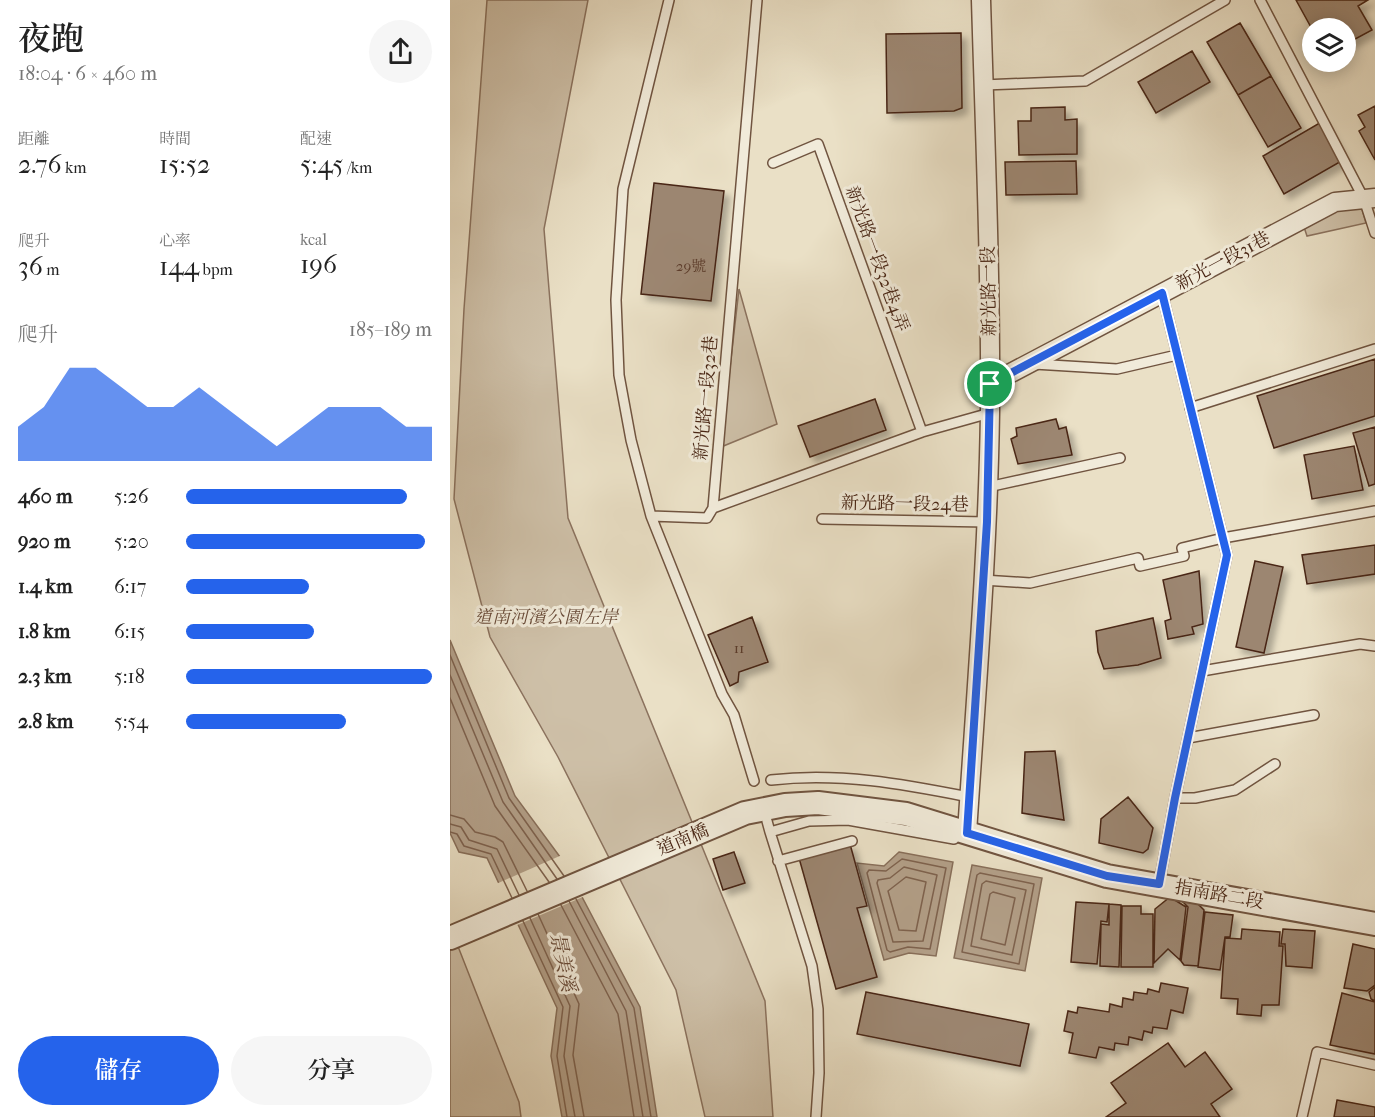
<!DOCTYPE html>
<html lang="zh-TW">
<meta charset="utf-8">
<style>
:root{--surface:#fff;--page:#f6f6f6;--text:#222;--muted:#767676;--accent:#2563eb}
body{margin:0;font-family:"IM FELL French Canon","Noto Serif TC",serif;background:var(--page);color:var(--text);height:100vh;display:flex;flex-direction:column;font-size:22px;white-space:nowrap}
*{box-sizing:border-box;margin:0}
p{font-size:20px;color:var(--muted)}
.icon{flex:none;width:33px;height:33px;fill:none;stroke:currentColor;stroke-width:2;stroke-linecap:round;stroke-linejoin:round}
.map{position:relative;flex:1;overflow:hidden}
.panel{display:flex;flex-direction:column;background:var(--surface);width:450px}
.panel>*{flex:none}
.buttons{position:absolute;left:852px;top:18px;display:grid;gap:12px}
.buttons a{display:grid;place-items:center;width:54px;height:54px;border-radius:50%;background:var(--surface);box-shadow:0 3px 15px #0003;font-size:30px}
.pin{position:absolute;display:grid;place-items:center;width:51px;height:51px;color:#fff;margin:-26px;border:3px solid #fff;border-radius:50%;box-shadow:0 2px 6px #0007}
.round{display:grid;place-items:center;flex:none;width:63px;height:63px;border-radius:32px;background:var(--page)}
.headline{display:flex;align-items:center;justify-content:space-between;height:102px;padding:0 18px}
h1{font-size:33px;font-weight:600;line-height:45px}
.figures{display:grid;grid-template-columns:repeat(3,1fr);gap:9px;height:102px;padding:6px 18px}
.figures div{display:grid;align-content:center}
.figures b{font-size:26px;font-weight:600}
.figures small{font-size:16px;font-weight:400}
.figures p{font-size:16px}
.chart{height:168px;padding:12px 18px}
.chart p{display:flex;justify-content:space-between}
.chart svg{width:100%;height:108px;margin-top:6px;fill:var(--accent);opacity:.7}
.cta{display:flex;gap:12px;margin-top:auto;padding:12px 18px}
.cta a{flex:1;height:69px;border-radius:36px;background:var(--accent);color:#fff;font-size:24px;font-weight:600;line-height:69px;text-align:center}
.cta a+a{background:var(--page);color:var(--text)}
ul{padding:0 18px;list-style:none;font-size:20px}
li{display:grid;grid-template-columns:96px 72px 1fr;align-items:center;height:45px}
li i{height:15px;border-radius:8px;background:var(--accent)}
main{display:flex;flex:1;min-height:0}
.map>svg:first-child{display:block}
.green{fill:#cec0a8;stroke:#8b725e;stroke-width:1.5}
.water{fill:#b3a089;stroke:#886f5a;stroke-width:1.5}
.pier{fill:#eae0c6}
.lines{fill:none;stroke-linecap:round;stroke-linejoin:round}
.shore{stroke:#7e624e;stroke-width:1.5}
.building{fill:#9c8671;stroke:#482514;stroke-width:1.5;filter:url(#shadow)}
.service-casing{stroke:#705440;stroke-width:12}
.minor-casing{stroke:#705440;stroke-width:21}
.tertiary-casing{stroke:#705440;stroke-width:26}
.service{stroke:#f1ebda;stroke-width:9}
.minor{stroke:#f1ebda;stroke-width:18}
.tertiary{stroke:#f1ebda;stroke-width:22}
.route-casing{stroke:#fff;stroke-width:12}
.route{stroke:#2563eb;stroke-width:8}
.labels{text-anchor:middle;dominant-baseline:central;stroke-width:6;stroke-linejoin:round;paint-order:stroke}
.number-label{font-size:15px;fill:#5d3d2b}
.street-label{font-size:18px;fill:#482514;stroke:#f1ebda}
.park-label{font-size:18px;font-style:italic;fill:#6a4c39;stroke:#f1ebda}
.water-label{font-size:20px;font-style:italic;fill:#684a37;stroke:#f1ebda}
</style>
<main>
<section class="panel">
<div class="headline"><div><h1>夜跑</h1><p>18:04 · 6 × 460 m</p></div><a class="round"><svg class="icon" aria-label="share" viewBox="0 0 24 24"><path d="M12 15V3M7 8l5-5 5 5M5 13v7h14v-7"/></svg></a></div>
<div class="figures">
<div><p>距離</p><b>2.76<small> km</small></b></div>
<div><p>時間</p><b>15:52</b></div>
<div><p>配速</p><b>5:45<small> /km</small></b></div>
</div>
<div class="figures">
<div><p>爬升</p><b>36<small> m</small></b></div>
<div><p>心率</p><b>144<small> bpm</small></b></div>
<div><p>kcal</p><b>196</b></div>
</div>
<div class="chart"><p><span>爬升</span>185–189 m</p>
<svg viewBox="0 0 160 44" preserveAspectRatio="none"><path d="M0 44V30L10 22L20 6L30 6L40 14L50 22L60 22L70 14L80 22L90 30L100 38L110 30L120 22L130 22L140 22L150 30L160 30V44z"/></svg>
</div>
<ul>
<li><b>460 m</b>5:26<i style="width:90%"></i></li>
<li><b>920 m</b>5:20<i style="width:97%"></i></li>
<li><b>1.4 km</b>6:17<i style="width:50%"></i></li>
<li><b>1.8 km</b>6:15<i style="width:52%"></i></li>
<li><b>2.3 km</b>5:18<i style="width:100%"></i></li>
<li><b>2.8 km</b>5:54<i style="width:65%"></i></li>
</ul>
<div class="cta"><a>儲存</a><a>分享</a></div>
</section>
<div class="map">
<svg width="925" height="1117" viewBox="0 0 925 1117">
<defs>
<filter id="shadow"><feDropShadow dx="5.5" dy="5.5" stdDeviation="3" flood-color="#0004"/></filter>
</defs>
<rect width="100%" height="100%" fill="#eae0c6"/>
<filter id="stains"><feTurbulence type="fractalNoise" baseFrequency=".00333" numOctaves="4"/><feColorMatrix values="0 0 0 0 .2 0 0 0 0 .09 0 0 0 0 .02 0 0 0 .5 -.17"/></filter>
<radialGradient id="worn" r=".72"><stop offset=".6" stop-color="#630" stop-opacity="0"/><stop offset="1" stop-color="#630" stop-opacity=".3"/></radialGradient>
<path class="green" d="M37 0H138L94 229 118 518 315 1001 323 1117H255L226 990 108 757 40 637 4 499 14 309Z
M911 206 916 223 857 236 854 227 886 208Z
M289 289 327 424 271 447Z
M0 926 69 1102 71 1117H0Z"/>
<path class="water" d="M0 640 65 796 113 861 190 1007 207 1117H112L101 1056 107 1008 37 858 9 852 0 833Z
M449 852 503 862 486 956 459 953 434 960 407 863 434 866Z
M522 865 592 878 575 971 504 958Z"/>
<path class="pier" d="M112 855 135 896 65 926 46 884Z"/>
<g class="lines">
<path class="shore" d="M0 655 59 798 114 876
M0 675 53 802 107 879
M0 698 45 806 99 882
M0 815 14 819 25 832 45 837 53 842 77 891
M0 824 11 827 19 840 47 849 69 895
M0 832 7 834 14 846 41 854 62 898
M452 859 496 868 480 949 458 947 440 952 437 950 417 873 419 870 436 871Z
M454 867 487 875 473 941 443 942 427 883 428 880 440 878Z
M530 873 584 884 569 964 512 952 527 875Z
M456 877 476 882 466 931 449 930 438 891Z
M536 881 576 890 562 955 521 946 532 884Z
M543 892 565 898 555 945 531 939 540 894Z
M126 899 184 1008 201 1117
M119 901 176 1011 193 1117
M111 905 168 1014 184 1117
M88 914 129 1004 123 1055 134 1117
M80 918 120 1006 114 1056 125 1117
M73 921 113 1007 107 1056 117 1117"/>
</g>
<path class="building" d="M846 0H918L908 6 922 30 896 44V28L862 29Z
M790 23 821 76 788 95 757 42Z
M511 33 512 108 504 111 437 113 436 34Z
M742 51 760 82 706 113 688 82Z
M821 76 851 128 818 147 788 95Z
M925 106V160L909 131 915 127 908 115Z
M615 107V120L627 119V154L569 155 568 121H581V108Z
M873 121 895 159 834 194 813 156Z
M626 161 627 194 556 195 555 162Z
M204 183 274 191 261 301 191 294Z
M925 359V416L824 448 807 396Z
M425 399 436 430 360 457 348 426Z
M606 419 609 429 616 427 622 455 568 464 561 439 567 436 566 428Z
M925 427V484L919 486 903 433Z
M904 446 913 490 862 499 854 455Z
M925 545V574L857 584 852 555Z
M805 561 833 567 814 653 786 647Z
M749 571 753 624 742 627 744 634 718 639 715 621 721 619 713 580Z
M302 617 318 662 289 672 288 682 280 686 258 635Z
M703 618 711 658 688 665 654 669 648 652 646 631Z
M605 751 614 820 572 813 575 752Z
M678 797 703 828 698 849 693 853 649 843 651 819Z
M400 844 417 906 407 908 427 977 386 989 349 858Z
M284 852 295 883 273 890 263 859Z
M740 896 754 910 748 966 734 965 731 961 738 907 733 902Z
M720 897 736 907 730 960 718 949 704 963 705 909Z
M626 902 659 904 657 922 651 921 647 964 621 962Z
M659 904 671 905 669 967 650 966 651 924 659 925Z
M672 906H691V914H703V967H671Z
M755 912 783 915 780 937H775L770 970 748 967Z
M792 929 830 932 829 946H833L829 1005H812L811 1016 787 1014 788 999 771 998 775 938 791 939Z
M833 929 865 931 862 968 836 966 835 944H831Z
M903 944 925 949V985L917 991 894 988Z
M711 983 738 988 733 1013 721 1010 717 1029 703 1027 702 1033 694 1031 692 1040 679 1037 678 1045 665 1043 664 1050 649 1047 646 1058 619 1053 623 1033 614 1031 618 1011 627 1013 628 1007 659 1012 660 1004 672 1007 673 998 683 1000 684 992 697 994 698 989 709 992Z
M925 987V1001L921 999 919 992Z
M416 992 579 1024 570 1066 407 1034Z
M892 993 925 1002V1054L880 1045Z
M718 1043 735 1067 755 1052 782 1089 761 1104 770 1117H656L676 1103 661 1083Z
M887 1100 925 1107V1117H884Z"/>
<g class="lines">
<g class="service-casing">
<path id="service" d="M219 0 173 189 166 300 169 375 181 440 201 516 272 694 284 715 304 781
M307 0 263 508 472 432 540 413
M810 0 914 199 925 233
M533 85 635 81 775 0
M323 163 368 144 472 432
M584 364 667 369 727 355
M740 408 925 349
M538 487 670 458
M201 516 257 518 263 508
M372 519 537 522
M533 580 580 583 688 558 690 566 734 556 732 548 773 538 925 511
M752 671 910 644 925 646
M738 738 864 715
M321 780C389 772 453 784 519 797
M725 798H745L785 790 825 764
M317 821 320 832 359 821 398 820 504 839
M320 832 362 966 368 1009 369 1073 366 1117
M328 861 402 841
M709 884 725 798 777 555 712 293
M852 1117 867 1052 925 1065"/>
</g>
<g class="minor-casing">
<path id="minor" d="M540 384 885 202 925 198
M517 833C526 693 538 552 540 412 541 275 535 137 531 0"/>
</g>
<g class="tertiary-casing">
<path id="tertiary" d="M0 938 295 813 335 805 368 803 456 814 657 876 925 924"/>
</g>
<use href="#service" class="service"/>
<use href="#minor" class="minor"/>
<use href="#tertiary" class="tertiary"/>
</g>
<g class="lines">
<g class="route-casing">
<path id="route" d="M712 293 777 555 725 798 709 884 657 876 517 833 537 522 540 384Z"/>
</g>
<use href="#route" class="route"/>
</g>
<g class="labels">
<g class="number-label">
<text x="241" y="266">29號</text>
<text x="289" y="648">11</text>
</g>
<g class="street-label">
<text transform="translate(427 259) rotate(70)">新光路一段32巷4弄</text>
<text transform="translate(773 261) rotate(-28)">新光一段31巷</text>
<text transform="translate(539 291) rotate(-91)">新光路一段</text>
<text transform="translate(256 398) rotate(-85)">新光路一段32巷</text>
<text transform="translate(455 504) rotate(1)">新光路一段24巷</text>
<text transform="translate(233 840) rotate(-23)">道南橋</text>
<text transform="translate(769 895) rotate(10)">指南路二段</text>
</g>
<g class="park-label">
<text x="96" y="617">道南河濱公園左岸</text>
</g>
<g class="water-label">
<text transform="translate(113 962) rotate(78)">景美溪</text>
</g>
</g>
<rect width="100%" height="100%" filter="url(#stains)"/>
<rect width="100%" height="100%" fill="url(#worn)"/>
</svg>
<div class="buttons">
<a><svg class="icon" aria-label="layers" viewBox="0 0 24 24"><path d="M12 4l9 5-9 5-9-5zM3 14l9 5 9-5"/></svg></a>
</div>
<div class="pin" style="left:540px;top:384px;background:#1e9e55"><svg class="icon" aria-label="arrive" viewBox="0 0 24 24"><path d="M6 21V4h12l-3 4 3 4H6"/></svg></div>
</div>
</main>
